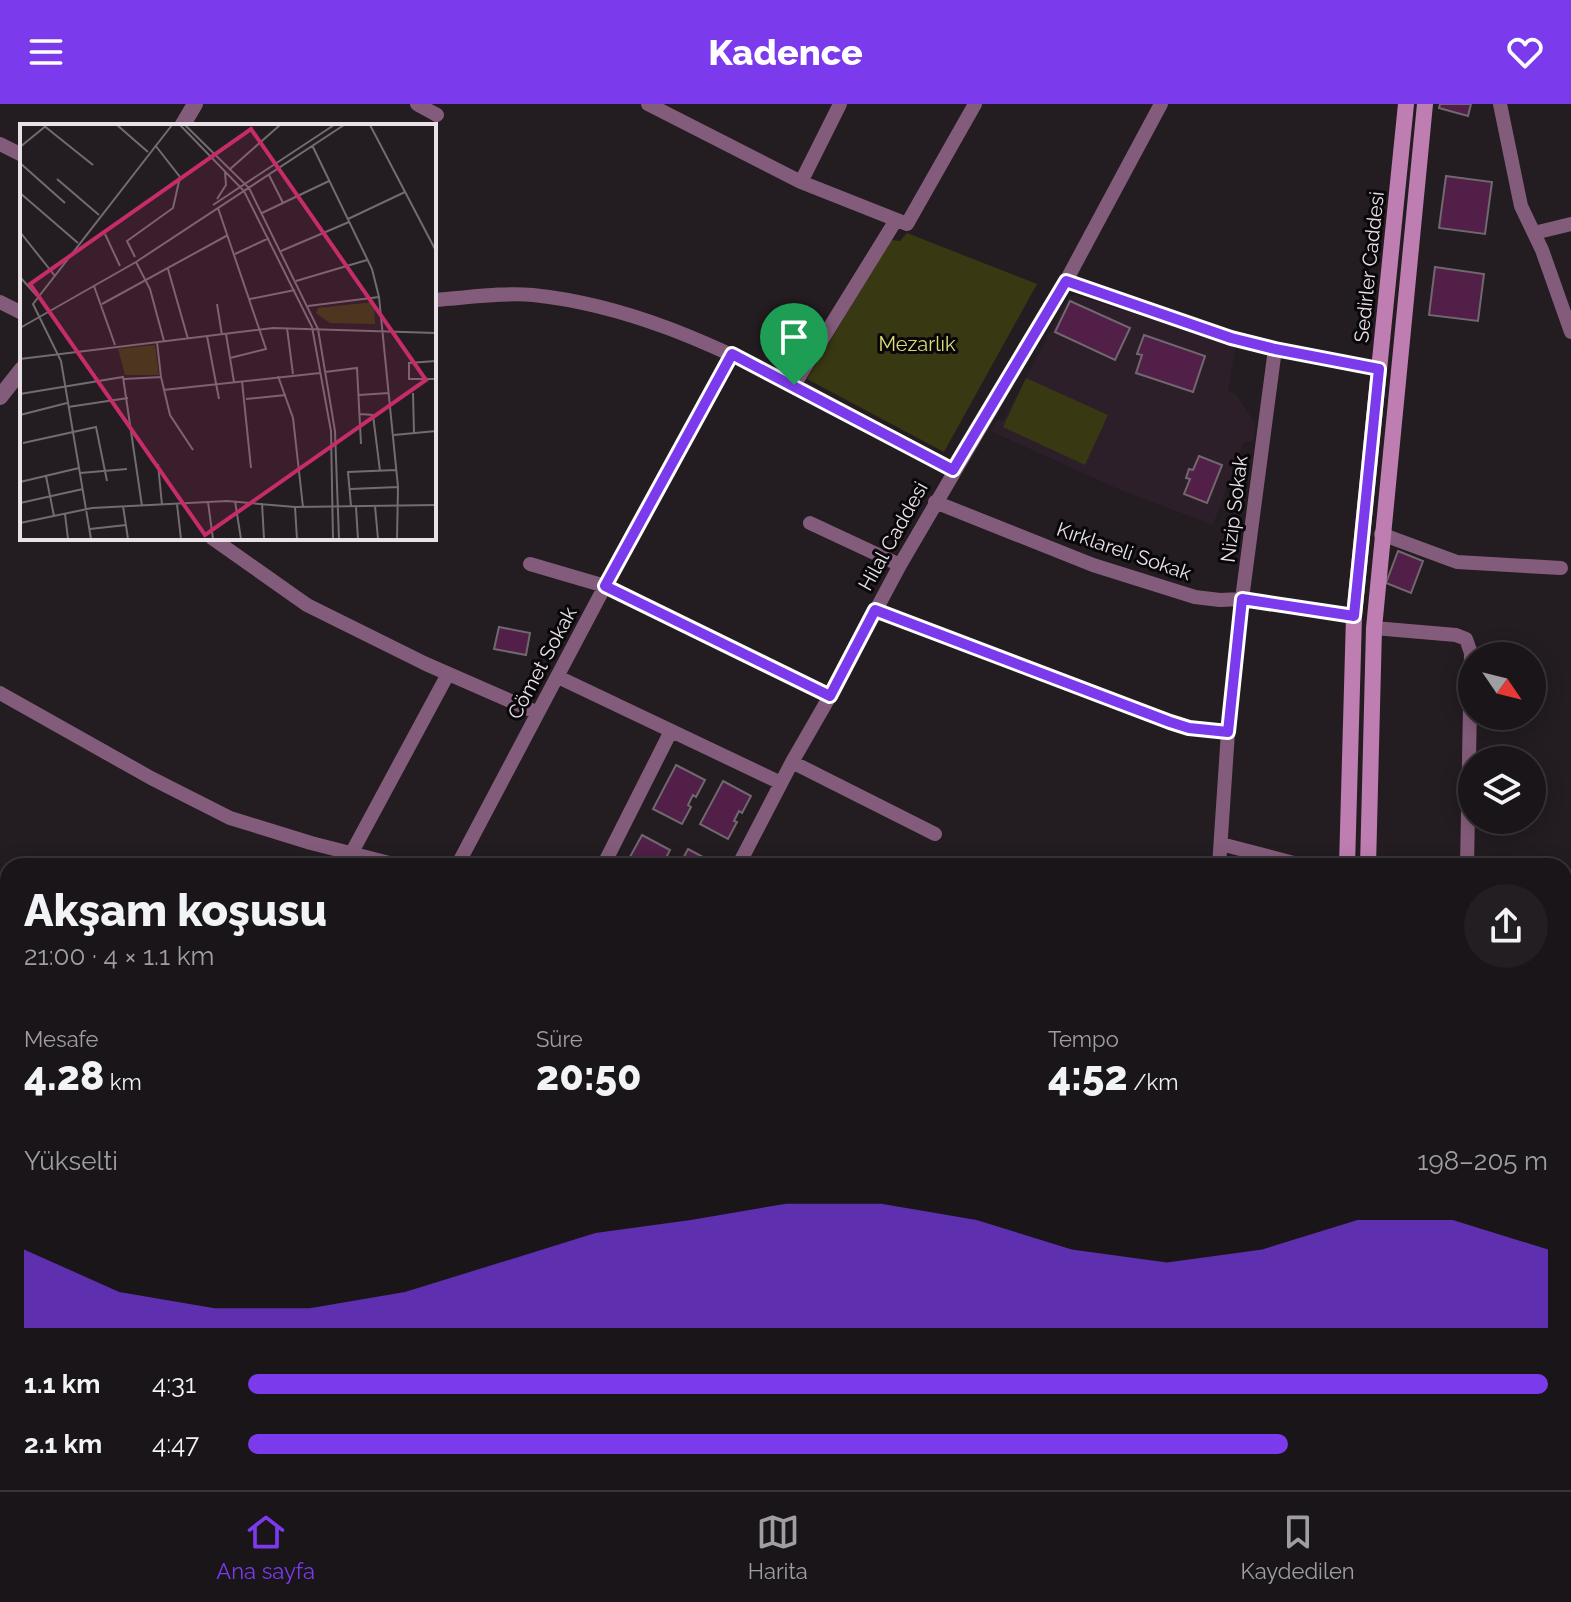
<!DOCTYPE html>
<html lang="tr">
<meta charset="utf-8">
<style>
:root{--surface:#1a1519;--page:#231e22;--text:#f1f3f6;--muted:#9f9fa2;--line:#383438;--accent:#7c3aed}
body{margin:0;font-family:Raleway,sans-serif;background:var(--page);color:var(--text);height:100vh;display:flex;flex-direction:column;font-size:30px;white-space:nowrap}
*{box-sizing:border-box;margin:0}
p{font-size:26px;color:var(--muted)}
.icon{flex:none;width:44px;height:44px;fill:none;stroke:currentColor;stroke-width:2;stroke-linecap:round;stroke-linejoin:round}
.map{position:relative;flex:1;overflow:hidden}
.panel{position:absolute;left:0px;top:754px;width:1572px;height:632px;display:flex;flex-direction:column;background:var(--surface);border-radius:24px 24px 0 0;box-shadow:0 4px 20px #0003,0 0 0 2px var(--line)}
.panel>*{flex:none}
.needle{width:52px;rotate:125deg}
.tools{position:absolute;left:1458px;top:538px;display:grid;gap:16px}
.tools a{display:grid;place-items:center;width:88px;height:88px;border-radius:50%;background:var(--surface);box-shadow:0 4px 20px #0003,0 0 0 2px var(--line);font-size:40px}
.pin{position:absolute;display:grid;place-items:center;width:68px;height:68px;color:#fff;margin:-82px -34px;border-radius:50% 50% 50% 0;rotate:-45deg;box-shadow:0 0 8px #0007}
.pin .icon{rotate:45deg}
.round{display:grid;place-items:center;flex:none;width:84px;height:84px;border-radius:42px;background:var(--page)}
.summary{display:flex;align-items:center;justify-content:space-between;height:136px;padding:0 24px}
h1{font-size:44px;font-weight:800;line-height:60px}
.figures{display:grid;grid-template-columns:repeat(3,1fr);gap:12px;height:136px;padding:8px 24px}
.figures div{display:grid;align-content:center}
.figures b{font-size:40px;font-weight:800}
.figures small{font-size:22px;font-weight:400}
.figures p{font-size:22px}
.chart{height:224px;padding:16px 24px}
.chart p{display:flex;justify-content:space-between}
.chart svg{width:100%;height:144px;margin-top:8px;fill:var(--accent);opacity:.7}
ul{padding:0 24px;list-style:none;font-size:26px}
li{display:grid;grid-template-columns:128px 96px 1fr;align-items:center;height:60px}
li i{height:20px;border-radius:10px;background:var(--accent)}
header{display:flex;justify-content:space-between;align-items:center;height:104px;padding:0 24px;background:var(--accent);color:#fff;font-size:36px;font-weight:800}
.tab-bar{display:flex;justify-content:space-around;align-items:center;height:112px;border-top:2px solid var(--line);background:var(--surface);font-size:22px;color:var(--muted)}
.tab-bar a{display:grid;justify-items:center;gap:4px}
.tab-bar .active{color:var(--accent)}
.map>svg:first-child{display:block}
.built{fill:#2c1f29}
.green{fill:#383812}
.building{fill:#511f48;stroke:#71686f;stroke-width:2}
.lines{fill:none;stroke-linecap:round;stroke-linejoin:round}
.minor{stroke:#845c7b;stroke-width:14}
.tertiary{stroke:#845c7b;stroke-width:16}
.secondary{stroke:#bf7eb1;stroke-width:16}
.route-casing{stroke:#fff;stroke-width:16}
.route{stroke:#7c3aed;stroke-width:10}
.labels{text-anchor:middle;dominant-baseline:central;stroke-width:6;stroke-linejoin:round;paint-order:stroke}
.street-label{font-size:20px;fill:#e8e2e6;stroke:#0a070a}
.park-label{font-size:20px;fill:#dddc78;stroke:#0a070a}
.inset-road{fill:none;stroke:#726b70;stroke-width:2}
.view{fill:#c62c69;fill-opacity:0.15;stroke:#c62c69;stroke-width:4}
.inset-edge{fill:none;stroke:#e8e2e6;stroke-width:4}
</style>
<header><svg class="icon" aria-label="menu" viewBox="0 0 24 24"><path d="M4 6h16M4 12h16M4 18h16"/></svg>Kadence<svg class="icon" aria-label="heart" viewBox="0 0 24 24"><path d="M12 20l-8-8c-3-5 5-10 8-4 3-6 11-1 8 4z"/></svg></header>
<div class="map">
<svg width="1571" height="1386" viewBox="0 0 1571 1386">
<rect width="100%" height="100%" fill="#231c21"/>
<path class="built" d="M1075 191 1236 242 1228 287 1235 289 1256 320 1253 337 1243 339 1213 421 1125 388 990 327 998 315 1003 317 1069 192Z"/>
<path class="green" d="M907 129 1037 180 944 348 807 275 891 136 900 137Z
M1026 274 1108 311 1085 361 1003 323Z
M429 1378H490L485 1386H444Z"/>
<path class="building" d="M1440 0H1471L1468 12 1439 4Z
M1446 72 1492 78 1485 130 1439 124Z
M1435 163 1484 170 1478 217 1429 211Z
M1070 197 1130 224 1115 256 1055 228Z
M1144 231 1205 252 1193 288 1136 269 1142 251 1137 250Z
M1199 352 1222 361 1207 399 1184 390 1190 375 1186 374 1189 365 1193 366Z
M1398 447 1423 457 1411 489 1386 479Z
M499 523 530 529 526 551 494 545Z
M676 661 705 676 696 693 693 691 688 701 691 703 682 720 653 705Z
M723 677 751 692 742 709 739 707 734 717 737 718 728 735 700 720Z
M642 731 670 746 662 762H625Z
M688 745 716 760 715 762H679Z
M0 901 8 905 6 949 0 946Z
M23 1378H43L57 1386H18Z
M43 1378H84L95 1385 57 1386Z
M1046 1378H1126L1124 1386 1093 1384 1078 1386 1073 1385 1074 1382 1069 1381 1068 1385 1045 1380Z"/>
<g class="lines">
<path class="minor" d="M417 0 437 11
M648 0 801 78 907 120 975 0
M1500 0 1521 102 1542 146 1571 228
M0 40 22 51
M801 78 840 0
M1534 129 1571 120
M1066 177 1231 234 1275 245 1379 265
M434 196C466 194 501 188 533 191 628 201 710 239 794 281L896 116
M0 198 22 209
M794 281 953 366
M935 398 1093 461 1195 493 1220 496 1242 495 1354 512
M810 419 900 461
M1381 430 1457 458 1561 464
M212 434 307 501 426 560 538 609
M530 460 605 482 830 592
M875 506 1170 618 1189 624 1228 628
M1374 524 1456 531 1466 535 1471 549 1467 762
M558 573 781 679
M0 589 151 674 230 714 311 739 401 762
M792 658 935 730
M1221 740 1305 762
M351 750 448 570
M457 762 605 482 732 250
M603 762 671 627
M738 762 792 658 830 592 900 461 1066 177 1161 0
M1219 762 1228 628 1242 495 1275 245
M1564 931 1571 939
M0 977 8 982
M0 1054 8 1056
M0 1165 8 1169
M394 1378 409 1386
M1488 1378 1489 1386
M6 1386 12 1378
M107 1386 112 1378
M316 1386 323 1378
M510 1386 513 1378
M719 1386 722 1378
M919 1386 920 1378
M1151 1386 1152 1378"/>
<path class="tertiary" d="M182 22 195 0
M0 293 22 265
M0 793 8 798
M0 819 8 824
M1564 1139 1571 1138
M1564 1160 1571 1159"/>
<path class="secondary" d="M1347 762 1354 512 1406 0
M1368 762 1374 524 1425 0
M1326 1386V1378
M1357 1386V1378"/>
</g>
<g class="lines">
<g class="route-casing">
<path id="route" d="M1066 177 1231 234 1275 245 1379 265 1354 512 1242 495 1228 628 1189 624 1170 618 875 506 830 592 605 482 732 250 953 366Z"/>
</g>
<use href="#route" class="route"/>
</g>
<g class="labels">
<g class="street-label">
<text transform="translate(1369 163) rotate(-84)">Sedirler Caddesi</text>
<text transform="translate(1234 405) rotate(-83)">Nizip Sokak</text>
<text transform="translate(893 432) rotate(-61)">Hilal Caddesi</text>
<text transform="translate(1124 447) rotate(19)">Kırklareli Sokak</text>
<text transform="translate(542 559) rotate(-62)">Cömet Sokak</text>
</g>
<g class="park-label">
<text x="917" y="240">Mezarlık</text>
</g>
</g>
<g transform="translate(20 20)">
<rect width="416" height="416" fill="#231c21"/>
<path d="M354 178 355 200 310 199 296 189 298 184ZM135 221 139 251H105L98 225Z" fill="#383812"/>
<path class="inset-road" d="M23 1 73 41M97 1 128 28M160 1 224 67 292 203 311 307 313 415M165 1 229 64 298 205 315 307 319 415M350 1 416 127M292 21 352 145 359 173 378 363 377 415M0 23 27 1M0 39 45 79M209 46 260 1M249 51 263 79M37 55 79 91M0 69 58 119M197 75 206 61 205 48M193 81 314 1M198 84 246 225 210 234M242 89 309 57M328 95 385 68M0 108 35 152M85 110 100 142M261 127 329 98M215 130 249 114M115 133 107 117 153 84 160 53 135 21M116 138 130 165 144 217M148 145 168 215M0 153 17 172M276 157 347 136M74 162 95 221M230 175 275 166M82 180 208 111M197 180 202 211M288 182 359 173M0 204 116 138 324 1M267 204 273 250M206 210 214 258M187 212 199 275M137 218 141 253M0 235 253 204 416 209M416 237 389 239V255H416M305 248 337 244 341 320M258 252 273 294 283 383M104 255 141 253 150 291 173 326M222 257 231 344M143 266 300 249M393 269 394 309M0 270 103 253 122 382M339 271 369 269M226 275 266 271M48 283 108 274M340 290 353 291 360 347M0 291 47 279M374 311 416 307M3 319 76 303 87 357M138 340 142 381M60 349 107 345M26 352 34 392M0 358 59 344M330 365 378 363M215 377 221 415M188 378 193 415M0 379 63 365M242 379 244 415M157 380 161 415M103 382 108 415M331 382 328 348 376 346M355 382 358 415M275 383 277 415M336 383 338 415M45 390 48 415M0 399 72 384 207 377 275 383 416 381M70 405 106 401M71 415 41 237 13 180 152 1"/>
<path class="view" d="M231 5 406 256 185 411 10 160Z"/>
<rect width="416" height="416" class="inset-edge"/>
</g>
</svg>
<div class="tools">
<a><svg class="needle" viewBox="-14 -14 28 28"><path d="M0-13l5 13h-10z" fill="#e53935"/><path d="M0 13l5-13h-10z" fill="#9f9fa2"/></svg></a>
<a><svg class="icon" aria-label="layers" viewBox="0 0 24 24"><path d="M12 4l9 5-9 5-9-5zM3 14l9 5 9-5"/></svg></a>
</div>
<div class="pin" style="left:794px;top:281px;background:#1e9e55"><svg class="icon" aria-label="arrive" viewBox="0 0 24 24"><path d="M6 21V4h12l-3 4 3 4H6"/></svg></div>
<section class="panel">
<div class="summary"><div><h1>Akşam koşusu</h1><p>21:00 · 4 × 1.1 km</p></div><a class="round"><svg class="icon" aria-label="share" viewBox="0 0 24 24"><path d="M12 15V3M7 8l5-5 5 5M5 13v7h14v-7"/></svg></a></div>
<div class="figures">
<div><p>Mesafe</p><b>4.28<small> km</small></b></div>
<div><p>Süre</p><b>20:50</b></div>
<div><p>Tempo</p><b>4:52<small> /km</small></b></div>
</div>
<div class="chart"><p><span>Yükselti</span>198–205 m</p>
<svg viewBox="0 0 160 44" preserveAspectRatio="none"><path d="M0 44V20L10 33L20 38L30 38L40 33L50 24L60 15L70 11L80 6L90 6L100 11L110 20L120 24L130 20L140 11L150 11L160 20V44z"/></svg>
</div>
<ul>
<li><b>1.1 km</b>4:31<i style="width:100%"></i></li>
<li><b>2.1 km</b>4:47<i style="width:80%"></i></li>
</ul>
</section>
</div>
<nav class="tab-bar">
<a class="active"><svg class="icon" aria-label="home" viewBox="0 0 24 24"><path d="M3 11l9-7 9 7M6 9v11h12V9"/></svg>Ana sayfa</a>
<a><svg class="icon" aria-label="map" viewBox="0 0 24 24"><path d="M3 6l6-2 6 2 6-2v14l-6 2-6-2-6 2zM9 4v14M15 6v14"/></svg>Harita</a>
<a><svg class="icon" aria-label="saved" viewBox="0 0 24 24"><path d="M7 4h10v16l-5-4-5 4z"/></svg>Kaydedilen</a>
</nav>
